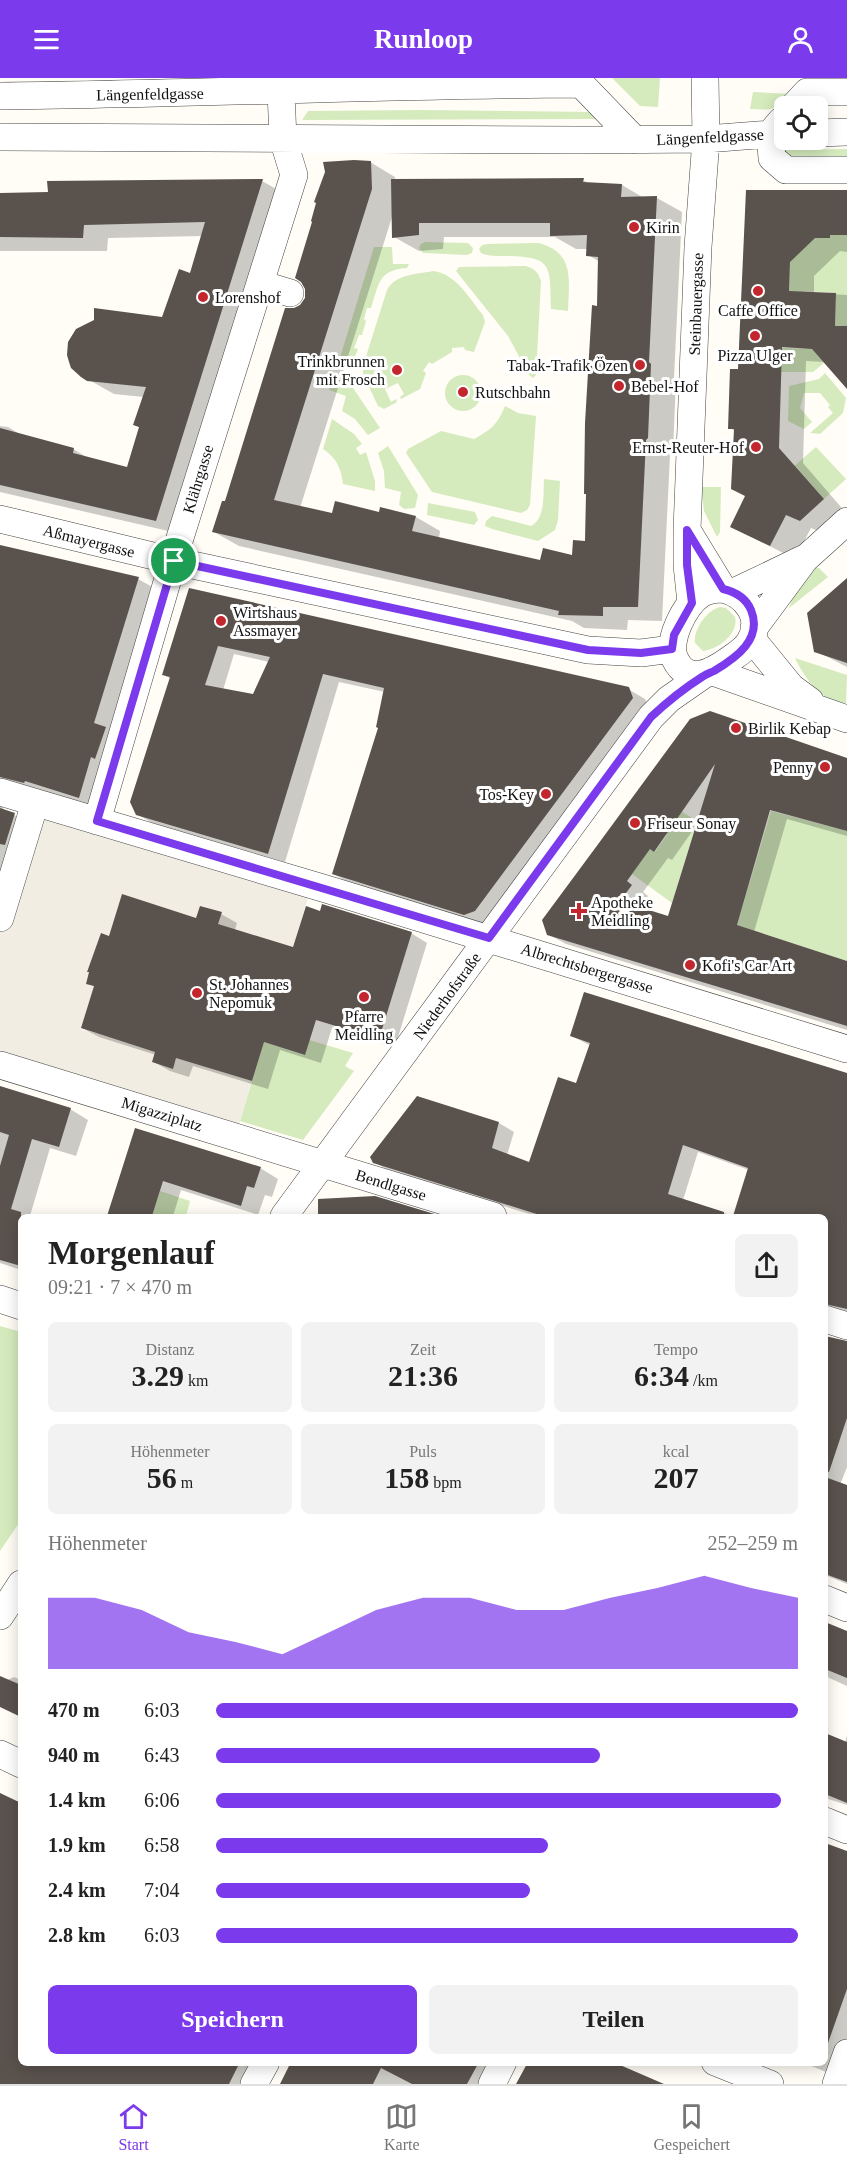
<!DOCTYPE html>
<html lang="de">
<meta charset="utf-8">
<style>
:root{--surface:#fff;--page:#f2f2f2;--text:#222;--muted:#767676;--line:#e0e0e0;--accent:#7c3aed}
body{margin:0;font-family:"Times New Roman",serif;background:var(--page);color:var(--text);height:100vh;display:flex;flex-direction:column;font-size:22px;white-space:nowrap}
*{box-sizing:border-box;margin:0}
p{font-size:20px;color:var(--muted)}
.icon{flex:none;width:33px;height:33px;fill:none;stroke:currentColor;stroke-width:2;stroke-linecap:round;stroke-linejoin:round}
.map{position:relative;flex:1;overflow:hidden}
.side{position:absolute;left:18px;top:1136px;width:810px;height:852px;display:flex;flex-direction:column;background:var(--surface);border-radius:9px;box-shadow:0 3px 15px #0003}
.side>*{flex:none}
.fabs{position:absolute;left:774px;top:18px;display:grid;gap:12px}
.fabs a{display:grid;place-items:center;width:54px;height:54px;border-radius:9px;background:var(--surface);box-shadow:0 3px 15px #0003;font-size:30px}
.pin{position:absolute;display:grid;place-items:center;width:51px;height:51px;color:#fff;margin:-26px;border:3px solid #fff;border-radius:50%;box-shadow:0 2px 6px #0007}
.round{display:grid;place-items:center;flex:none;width:63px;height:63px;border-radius:9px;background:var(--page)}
.headline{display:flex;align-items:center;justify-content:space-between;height:102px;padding:0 30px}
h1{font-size:33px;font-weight:800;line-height:45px}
.metrics{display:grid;grid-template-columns:repeat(3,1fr);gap:9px;height:102px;padding:6px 30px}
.metrics div{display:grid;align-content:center;border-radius:9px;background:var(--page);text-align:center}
.metrics b{font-size:30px;font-weight:800}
.metrics small{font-size:16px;font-weight:400}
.metrics p{font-size:16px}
.chart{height:168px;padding:12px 30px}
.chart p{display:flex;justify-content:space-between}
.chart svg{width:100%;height:108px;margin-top:6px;fill:var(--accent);opacity:.7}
.cta{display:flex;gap:12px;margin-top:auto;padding:12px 30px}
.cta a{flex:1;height:69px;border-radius:9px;background:var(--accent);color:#fff;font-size:24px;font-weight:800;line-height:69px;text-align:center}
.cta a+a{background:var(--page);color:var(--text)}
ul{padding:0 30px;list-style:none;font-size:20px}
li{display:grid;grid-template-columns:96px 72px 1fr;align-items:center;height:45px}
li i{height:15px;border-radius:8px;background:var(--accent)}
header{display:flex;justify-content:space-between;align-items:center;height:78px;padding:0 30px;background:var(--accent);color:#fff;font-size:27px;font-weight:800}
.tab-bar{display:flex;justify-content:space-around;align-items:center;height:84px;border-top:2px solid var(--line);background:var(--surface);font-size:16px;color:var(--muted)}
.tab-bar a{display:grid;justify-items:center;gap:3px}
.tab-bar .current{color:var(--accent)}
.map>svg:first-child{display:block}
.green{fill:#d5ebbd}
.plaza{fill:#f1ede2}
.shadow{fill:#0003;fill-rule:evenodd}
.building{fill:#5a524d;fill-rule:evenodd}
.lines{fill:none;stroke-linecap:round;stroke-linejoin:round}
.minor-casing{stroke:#444;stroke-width:28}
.minor{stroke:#fff;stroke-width:27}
.route-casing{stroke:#fff;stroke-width:12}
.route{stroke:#7c3aed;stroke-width:8}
.poi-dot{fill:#c4262e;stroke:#fff;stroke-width:2}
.labels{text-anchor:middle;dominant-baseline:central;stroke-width:6;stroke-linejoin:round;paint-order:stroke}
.street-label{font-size:16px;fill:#111;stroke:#fff}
.poi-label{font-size:16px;fill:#111;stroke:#fff;text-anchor:start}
</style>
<header><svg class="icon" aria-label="menu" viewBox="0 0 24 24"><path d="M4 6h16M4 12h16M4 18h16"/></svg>Runloop<svg class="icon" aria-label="person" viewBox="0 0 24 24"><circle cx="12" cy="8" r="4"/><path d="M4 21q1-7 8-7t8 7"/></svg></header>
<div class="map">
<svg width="847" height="2006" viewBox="0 0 847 2006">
<rect width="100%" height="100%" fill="#fffdf5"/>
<path class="green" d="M612 0H660L658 29 640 28Z
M753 14 790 16C775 33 772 32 750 31Z
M421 32 595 34 599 41 302 42 308 33Z
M847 71V82L789 83 783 78 786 72Z
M830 157H847V248H835L836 215 804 213 789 231 790 169 808 160H829Z
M425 164 468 165 473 170 472 175 467 177 423 175 419 170 421 166Z
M538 165C575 174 569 202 568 233L551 231C550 186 553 179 504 178 495 178 488 178 481 175L479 171 482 167 488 166Z
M374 169H392L393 186H409L407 190C378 192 379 206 371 230H367L364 241 366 243 362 257H359L354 270 358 271 354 281 338 286Z
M526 188C535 191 538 194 541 203L536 297 533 300 529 297 508 258 456 193 459 189Z
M434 193C457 197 469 220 483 237L485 244 474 274 465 272 464 269 452 270V274L432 286 429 284 423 293 426 295 420 311 401 321 400 319 404 316 398 305 385 311 391 324 396 321 397 324 384 331 378 328 363 296V288L387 212C395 196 418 196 434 193Z
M782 270 812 271 824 285 813 294H781Z
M825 295 846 320 843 335 820 356 810 355 833 335 828 329 830 327 820 315H804L800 330 812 344 804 351 788 343 789 308 819 301Z
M335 296 345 298 380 350 368 357 355 341 342 333 346 318 329 312Z
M445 315a18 18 0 1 1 36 0a18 18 0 1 1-36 0Z
M505 328 518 335 536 338 530 427 527 432 521 435 432 414 406 375 408 371 441 353 474 361C492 351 497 347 505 328Z
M332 341 354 356 362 366 356 370 360 377 366 374 375 403V413L343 406C341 391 337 380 323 371Z
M388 368 418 417 415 430 404 431 399 427 401 414 385 410 384 393 378 375Z
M816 369 846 401 824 421 796 389 792 390Z
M544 401 560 403 558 442 555 452 538 463 492 451 485 448 486 443 492 438 531 448C546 440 543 416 544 401Z
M701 409H721L720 454 717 459 704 433Z
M428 425 475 434 478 442 474 447 427 437Z
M816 490H819L828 499 789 530C794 515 803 499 816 490Z
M720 529 726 530 735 539C739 555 719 571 703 573L695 565C693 552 707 532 720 529Z
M795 580 847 597 846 625C821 625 804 599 795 580Z
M679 732 697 743 672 825 632 796 650 771 655 774 667 757 664 754Z
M771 733 847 753V883L737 847Z
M309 962 353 975 345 988 354 993 303 1062 240 1043 264 964 304 977Z
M160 1113 190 1123 186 1138H152Z
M0 1248 21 1254V1442L0 1473Z"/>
<path class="plaza" d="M35 725 312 807 293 869 255 857 217 848 221 835 201 828 196 842 122 816 109 858 102 855 87 893 89 894 86 906 94 908 81 951 119 962 157 970 153 984 173 990 177 976 213 991 252 1003 235 1059 0 987V840Z"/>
<path class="shadow" d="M370 84 395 99V103L583 102 590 106 622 107 644 120H657L682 134 674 300 676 301 673 374 670 377 662 543 628 542 627 552 584 550 572 543 239 468 214 454 295 232 301 228ZM393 136 394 159 419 173 443 171 444 159H555L576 171H588V177L600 184 586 465 573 479 542 484 439 460 440 453 416 439 381 435 333 437 300 430Z
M262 103 287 117 181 456 0 414V348L8 349 23 358 73 371 90 381 128 390 141 350 135 347 144 319 114 316 82 298 163 240 191 197 203 158 108 160 107 173H0V116H50Z
M847 113V174L840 173 814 198V215L847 217V309L825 284 806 283 803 385 847 436 825 456 811 450 795 481 732 449 746 418 735 353 730 350 740 293 747 114Z
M0 469 138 501 156 511 96 729 2 728 4 732 32 746 0 853Z
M847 502V589L816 573Z
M190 511 628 611 645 621 649 629 492 842 482 846 350 805 333 796 379 649 385 614 339 604 285 784 154 746 137 736 171 601 164 597ZM234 576 269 584 253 618 223 612Z
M691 642 847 681V758L787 741 754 854 847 884V952L566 866 548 856ZM698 745 669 840 639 830 648 818 643 814 668 780 672 782Z
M221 836 237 845 235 852 294 871 411 855 427 865 395 969 332 950 321 985 280 972 268 1011 193 988 189 999 170 993 154 984 156 977 99 959 82 950 95 909 88 905 110 860Z
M572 958 847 996V1234L825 1244V1138H734L749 1092 698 1074 683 1122 733 1138H536L389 1093 374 1084 499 1045 514 1054 507 1077 530 1086 577 1007 591 968Z
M0 1009 70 1031 88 1042 76 1078 50 1070 30 1138H31H21V1192L0 1185Z
M136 1052 260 1090 278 1101 272 1119 265 1117 258 1137 181 1112 173 1138H108Z
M375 1120 436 1138H328L336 1127Z
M825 1255 827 1260 847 1268V1389L840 1407 847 1410V1506L825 1497Z
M825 1545 847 1554V1608L825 1598Z
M14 1599 21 1602V1638L0 1628V1611L3 1604Z
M825 1657 845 1665 847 1657V1727L825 1720Z
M0 1716 21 1726V1984H270L258 2006H0Z
M825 1766 847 1775V1969L831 1996 802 1984H825Z
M294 1984H499L487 2006H282Z"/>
<path class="building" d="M354 82 371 83 372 111 274 422 332 435 335 423 379 434 380 429 416 438 412 453 540 482 543 470 572 477 573 462 585 463 586 416H584L585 345 592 227 597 228 598 179 586 178 587 157 550 158V145H419V157L392 160 391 101 584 100 583 104 622 106 621 119 657 118 649 284 651 286 648 360 646 362 638 529H603V538L558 537 559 533 212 454 222 423H225L285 230H294L300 227 305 220V211L301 204 295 200 312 144 311 143 316 125 314 124 325 94 323 84Z
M263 101 156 443 0 407V350L74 370 73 375 127 389 139 349 133 347 146 309 87 303 81 299 71 290 69 284 67 277 68 264 76 251 94 242V230L162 239 179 191 190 195 205 144 84 147 83 160 0 159V115L48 114 47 103Z
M746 112H847V157H830V160H815L790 184 789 213 836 215 835 248H847V311L812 271 782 269 779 370 824 421 800 443 786 437 770 468 730 449 745 418 731 411 734 351H728L730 291H738Z
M0 467 139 499 94 645 106 649 95 681 91 679 79 720 25 703 24 705 0 699Z
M847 500V585L814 574 807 535Z
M189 510 629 609 633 620 475 833 464 837 332 796 378 650 376 649 384 610 323 596 268 776 136 737 130 724 170 599 162 597ZM218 568 270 579 253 616 205 607Z
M710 633 847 680V753L770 732 737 847 847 883V948L547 857 542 842 596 769 690 641ZM715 686 668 838 620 823 632 807 627 803 650 771 654 774Z
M0 730 15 735 5 767 0 766Z
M122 816 196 840 200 828 222 834 218 846 293 869 306 828 320 833 322 826 412 854 379 961 316 942 305 977 264 964 252 1003 176 980 173 991 152 984 155 974 81 950 94 908 86 906 89 894H87L101 855 109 858Z
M584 914 847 995V1231L825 1226V1138H733L748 1090 683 1067 668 1116 724 1134V1138H543L373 1085 370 1079 417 1018 499 1044 492 1070 529 1084 558 999 576 1005 590 965 570 958Z
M0 1008 71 1030 59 1069 32 1061 11 1131 21 1134V1188L0 1182V1088L9 1057 0 1054Z
M135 1050 261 1089 254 1110 247 1108 241 1128 163 1103 152 1138H107Z
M375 1118 441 1138H318V1121Z
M825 1258 847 1263V1340L829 1394 825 1393Z
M825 1399 847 1407V1504L825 1496Z
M825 1544 847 1553V1600L825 1591Z
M0 1598 21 1607V1639L0 1629Z
M825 1655 847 1664V1725L825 1716Z
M0 1715 21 1725V1984H240L229 2006H0Z
M825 1765 847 1773V1911L828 1965 825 1964Z
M291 1984H479L467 2006H412L381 1990 373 2006H280Z
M528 1984H613L664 2006H516Z"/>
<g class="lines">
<g class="minor-casing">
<path id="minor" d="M0 18C194 16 388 7 581 6L635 62
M794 28 807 14H847
M781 43 770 56 772 80 786 92H847
M818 55 847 54
M0 59 579 62 706 61 784 55
M260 206 290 215
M0 441 174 483 588 572 641 575 672 571
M687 452 723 511
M723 511C746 517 764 540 750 563 745 572 737 576 729 582 712 594 688 608 675 581 666 563 685 527 701 516 708 512 715 511 723 511Z
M734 514 803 481
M691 525 687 487V452L698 169 706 61 705 0
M754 550 805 481 847 443
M752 561 791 609 810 623
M713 594 847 641
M0 714 326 811 847 971
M97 743 179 463 294 97 283 61 281 13
M0 840 35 725
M0 987 493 1138
M284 1138 651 639 669 621 705 596
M0 1221 21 1228
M825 1241 847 1248
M825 1521 847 1530
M0 1538 21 1506
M0 1676 21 1686
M825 1743 847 1752
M715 1984 770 2006
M254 2006 266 1984
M492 2006 503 1984
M836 2006 847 1975"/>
</g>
<use href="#minor" class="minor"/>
</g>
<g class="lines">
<g class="route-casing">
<path id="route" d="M687 452 723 511C736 514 746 520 751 532 763 561 736 580 714 593 710 595 706 596 702 599 683 611 667 624 651 639L489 860 97 743 174 483 588 572 641 575 672 571 674 557 692 525 687 487Z"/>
</g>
<use href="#route" class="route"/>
</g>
<g class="poi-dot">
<circle cx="634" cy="149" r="6"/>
<circle cx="758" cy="213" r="6"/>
<circle cx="203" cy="219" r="6"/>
<circle cx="755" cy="258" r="6"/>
<circle cx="640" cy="287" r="6"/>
<circle cx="397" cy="292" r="6"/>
<circle cx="619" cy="308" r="6"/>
<circle cx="463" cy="314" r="6"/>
<circle cx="756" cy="369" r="6"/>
<circle cx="221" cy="543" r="6"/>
<circle cx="736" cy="650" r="6"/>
<circle cx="825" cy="689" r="6"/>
<circle cx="546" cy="716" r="6"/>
<circle cx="635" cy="745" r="6"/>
<path d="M576 824h6v6h6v6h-6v6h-6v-6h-6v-6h6z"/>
<circle cx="690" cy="887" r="6"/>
<circle cx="197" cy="915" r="6"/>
<circle cx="364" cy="919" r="6"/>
</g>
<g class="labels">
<g class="street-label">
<text transform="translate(150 16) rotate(-1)">Längenfeldgasse</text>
<text transform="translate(710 59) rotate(-3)">Längenfeldgasse</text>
<text transform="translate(696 226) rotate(-88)">Steinbauergasse</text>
<text transform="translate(198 401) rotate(-73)">Klährgasse</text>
<text transform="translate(89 463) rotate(14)">Aßmayergasse</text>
<text transform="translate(587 890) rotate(17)">Albrechtsbergergasse</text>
<text transform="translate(447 918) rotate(-54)">Niederhofstraße</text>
<text transform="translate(162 1036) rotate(17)">Migazziplatz</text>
<text transform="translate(391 1107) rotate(17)">Bendlgasse</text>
</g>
<g class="poi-label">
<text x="646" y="149">Kirin</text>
<text x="215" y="219">Lorenshof</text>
<text x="758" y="232" text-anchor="middle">Caffe Office</text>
<text x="755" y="277" text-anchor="middle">Pizza Ulger</text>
<text x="385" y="283" text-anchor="end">Trinkbrunnen<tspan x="385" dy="18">mit Frosch</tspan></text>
<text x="628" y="287" text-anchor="end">Tabak-Trafik Özen</text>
<text x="631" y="308">Bebel-Hof</text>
<text x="475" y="314">Rutschbahn</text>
<text x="744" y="369" text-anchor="end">Ernst-Reuter-Hof</text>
<text x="233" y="534">Wirtshaus<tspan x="233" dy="18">Assmayer</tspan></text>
<text x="748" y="650">Birlik Kebap</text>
<text x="813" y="689" text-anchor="end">Penny</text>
<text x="534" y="716" text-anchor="end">Tos-Key</text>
<text x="647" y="745">Friseur Sonay</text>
<text x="591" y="824">Apotheke<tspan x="591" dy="18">Meidling</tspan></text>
<text x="702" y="887">Kofi's Car Art</text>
<text x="209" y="906">St. Johannes<tspan x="209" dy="18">Nepomuk</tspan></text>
<text x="364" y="938" text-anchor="middle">Pfarre<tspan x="364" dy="18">Meidling</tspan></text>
</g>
</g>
</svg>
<div class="fabs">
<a><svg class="icon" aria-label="locate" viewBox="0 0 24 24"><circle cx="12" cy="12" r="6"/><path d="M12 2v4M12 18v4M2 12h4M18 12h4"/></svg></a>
</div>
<div class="pin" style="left:174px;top:483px;background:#1e9e55"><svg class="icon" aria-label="arrive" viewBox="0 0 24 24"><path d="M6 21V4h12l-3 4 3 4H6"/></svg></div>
<section class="side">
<div class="headline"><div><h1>Morgenlauf</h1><p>09:21 · 7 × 470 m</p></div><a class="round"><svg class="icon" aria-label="share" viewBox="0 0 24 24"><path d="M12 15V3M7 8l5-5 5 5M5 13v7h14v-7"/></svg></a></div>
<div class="metrics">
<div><p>Distanz</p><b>3.29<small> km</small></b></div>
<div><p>Zeit</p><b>21:36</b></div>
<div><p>Tempo</p><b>6:34<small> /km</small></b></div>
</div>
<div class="metrics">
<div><p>Höhenmeter</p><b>56<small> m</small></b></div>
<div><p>Puls</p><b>158<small> bpm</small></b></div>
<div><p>kcal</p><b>207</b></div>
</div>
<div class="chart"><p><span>Höhenmeter</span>252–259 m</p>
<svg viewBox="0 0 160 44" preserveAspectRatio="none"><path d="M0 44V15L10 15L20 20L30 29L40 33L50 38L60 29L70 20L80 15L90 15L100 20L110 20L120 15L130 11L140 6L150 11L160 15V44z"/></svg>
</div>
<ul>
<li><b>470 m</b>6:03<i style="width:100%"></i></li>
<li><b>940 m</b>6:43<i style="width:66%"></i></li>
<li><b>1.4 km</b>6:06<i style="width:97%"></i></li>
<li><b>1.9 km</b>6:58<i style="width:57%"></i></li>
<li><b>2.4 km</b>7:04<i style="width:54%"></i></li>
<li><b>2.8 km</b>6:03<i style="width:100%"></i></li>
</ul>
<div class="cta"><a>Speichern</a><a>Teilen</a></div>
</section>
</div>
<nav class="tab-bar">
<a class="current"><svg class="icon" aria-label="home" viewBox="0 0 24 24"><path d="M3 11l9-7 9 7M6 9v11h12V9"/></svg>Start</a>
<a><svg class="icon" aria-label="map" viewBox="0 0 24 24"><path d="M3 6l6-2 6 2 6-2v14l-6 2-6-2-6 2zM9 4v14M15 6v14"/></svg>Karte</a>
<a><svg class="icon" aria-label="saved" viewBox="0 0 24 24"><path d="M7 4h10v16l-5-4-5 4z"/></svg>Gespeichert</a>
</nav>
